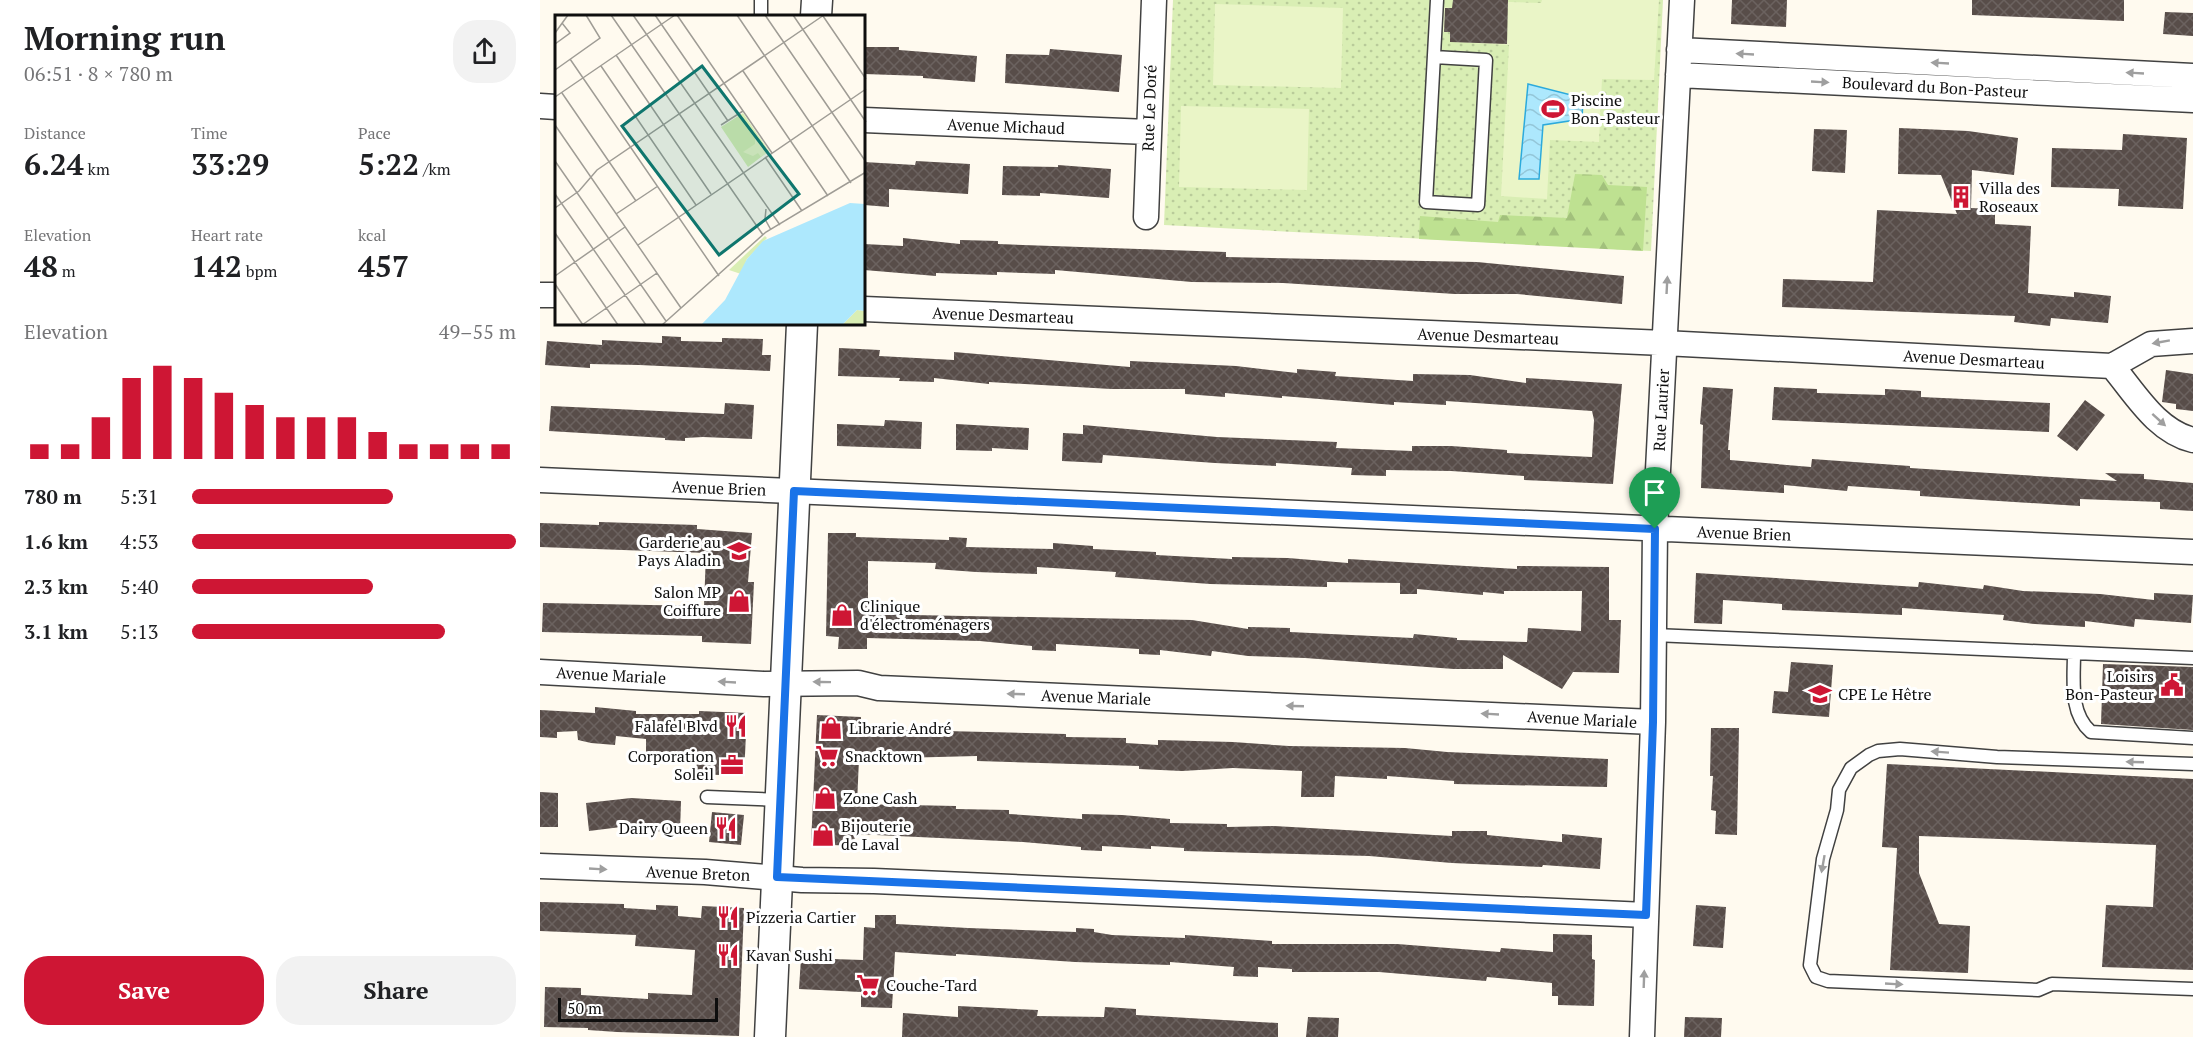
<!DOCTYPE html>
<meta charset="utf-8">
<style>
:root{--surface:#fff;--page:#f2f2f2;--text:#202124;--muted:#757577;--accent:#ce1634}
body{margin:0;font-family:"PT Serif",serif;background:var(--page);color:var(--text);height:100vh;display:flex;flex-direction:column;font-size:22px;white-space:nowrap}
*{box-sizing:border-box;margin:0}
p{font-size:20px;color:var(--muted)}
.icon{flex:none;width:33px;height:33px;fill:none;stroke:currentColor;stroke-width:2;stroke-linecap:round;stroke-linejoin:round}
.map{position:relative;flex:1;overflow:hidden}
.sheet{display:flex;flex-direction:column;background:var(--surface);width:540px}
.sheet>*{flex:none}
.scale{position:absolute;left:18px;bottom:15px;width:160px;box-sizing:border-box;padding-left:6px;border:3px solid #0e0e0e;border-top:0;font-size:16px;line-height:21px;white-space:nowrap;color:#0e0e0e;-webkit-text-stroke:4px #fff;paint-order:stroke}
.pin{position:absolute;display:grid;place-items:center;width:51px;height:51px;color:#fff;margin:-62px -26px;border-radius:50% 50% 50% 0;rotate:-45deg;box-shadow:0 0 6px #0007}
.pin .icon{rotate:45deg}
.round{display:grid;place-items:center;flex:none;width:63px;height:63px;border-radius:24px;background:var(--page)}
.overview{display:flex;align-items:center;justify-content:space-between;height:102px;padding:0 24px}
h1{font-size:33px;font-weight:700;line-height:45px}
.stats{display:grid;grid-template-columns:repeat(3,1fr);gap:9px;height:102px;padding:6px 24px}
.stats div{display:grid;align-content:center}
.stats b{font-size:30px;font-weight:700}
.stats small{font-size:16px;font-weight:400}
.stats p{font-size:16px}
.chart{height:168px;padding:12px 24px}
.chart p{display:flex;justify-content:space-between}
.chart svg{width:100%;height:108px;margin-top:6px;stroke:var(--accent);stroke-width:6}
.primary-button{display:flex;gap:12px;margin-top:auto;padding:12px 24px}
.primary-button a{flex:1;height:69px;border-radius:24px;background:var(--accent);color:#fff;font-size:24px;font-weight:700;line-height:69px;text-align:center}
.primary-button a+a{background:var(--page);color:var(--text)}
ul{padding:0 24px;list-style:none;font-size:20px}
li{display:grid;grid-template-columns:96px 72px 1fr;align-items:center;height:45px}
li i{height:15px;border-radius:8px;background:var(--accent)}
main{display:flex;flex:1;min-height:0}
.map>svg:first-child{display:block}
.grass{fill:url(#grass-dots)}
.forest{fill:url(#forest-firs)}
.pitch{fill:#eaf5c7}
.water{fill:url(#water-waves);stroke:#2caadc;stroke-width:1.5}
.building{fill:url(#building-cross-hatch);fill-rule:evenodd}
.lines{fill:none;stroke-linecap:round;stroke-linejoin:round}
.service-casing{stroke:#414141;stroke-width:15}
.minor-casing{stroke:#414141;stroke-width:27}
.tertiary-casing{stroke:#414141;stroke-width:33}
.service{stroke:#fff;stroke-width:12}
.minor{stroke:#fff;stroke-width:24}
.tertiary{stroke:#fff;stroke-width:30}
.oneway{fill:#9f9f9f}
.route-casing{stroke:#fff;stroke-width:12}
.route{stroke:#1a73e8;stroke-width:8}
.labels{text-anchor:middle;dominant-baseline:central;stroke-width:6;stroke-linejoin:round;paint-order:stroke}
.street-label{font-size:16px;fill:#0e0e0e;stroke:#fff}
.poi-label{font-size:16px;fill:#0e0e0e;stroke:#fff;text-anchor:start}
.inset-road{fill:none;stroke:#9f9c95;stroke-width:1.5}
.view{fill:#0f766e;fill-opacity:0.15;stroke:#0f766e;stroke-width:3}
.inset-edge{fill:none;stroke:#0e0e0e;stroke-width:3}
</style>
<main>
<section class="sheet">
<div class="overview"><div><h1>Morning run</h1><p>06:51 · 8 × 780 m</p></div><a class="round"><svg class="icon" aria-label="share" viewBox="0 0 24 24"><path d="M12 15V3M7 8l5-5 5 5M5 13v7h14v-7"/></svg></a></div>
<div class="stats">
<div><p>Distance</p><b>6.24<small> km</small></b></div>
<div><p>Time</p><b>33:29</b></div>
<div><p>Pace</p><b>5:22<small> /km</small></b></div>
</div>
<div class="stats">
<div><p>Elevation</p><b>48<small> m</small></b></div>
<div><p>Heart rate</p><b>142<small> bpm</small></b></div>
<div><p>kcal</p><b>457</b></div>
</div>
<div class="chart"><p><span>Elevation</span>49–55 m</p>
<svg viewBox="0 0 160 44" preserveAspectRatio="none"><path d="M5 44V38M15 44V38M25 44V27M35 44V11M45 44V6M55 44V11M65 44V17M75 44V22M85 44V27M95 44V27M105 44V27M115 44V33M125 44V38M135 44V38M145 44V38M155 44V38"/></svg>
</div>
<ul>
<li><b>780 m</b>5:31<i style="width:62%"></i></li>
<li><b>1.6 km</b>4:53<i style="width:100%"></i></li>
<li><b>2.3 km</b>5:40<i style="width:56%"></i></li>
<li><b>3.1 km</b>5:13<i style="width:78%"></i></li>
</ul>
<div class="primary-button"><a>Save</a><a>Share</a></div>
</section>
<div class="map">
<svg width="1653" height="1037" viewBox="0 0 1653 1037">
<defs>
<pattern id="grass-dots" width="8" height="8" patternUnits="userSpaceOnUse" patternTransform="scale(1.5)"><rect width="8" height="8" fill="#d9eeb4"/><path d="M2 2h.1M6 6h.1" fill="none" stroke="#b9cb9a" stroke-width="1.8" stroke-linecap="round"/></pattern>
<pattern id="forest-firs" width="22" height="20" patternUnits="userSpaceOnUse" patternTransform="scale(1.5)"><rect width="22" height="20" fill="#bee191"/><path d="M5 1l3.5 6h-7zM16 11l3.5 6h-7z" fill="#a2c07c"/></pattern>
<pattern id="water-waves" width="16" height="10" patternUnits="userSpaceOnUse" patternTransform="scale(1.5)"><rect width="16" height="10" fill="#ade8fd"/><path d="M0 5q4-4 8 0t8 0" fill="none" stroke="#94c6d8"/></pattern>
<pattern id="building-cross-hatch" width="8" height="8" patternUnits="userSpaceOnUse" patternTransform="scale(1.5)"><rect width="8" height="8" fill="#584d49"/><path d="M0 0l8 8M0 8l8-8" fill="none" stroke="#6b625f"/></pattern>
</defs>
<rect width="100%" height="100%" fill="#fffaef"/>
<path class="grass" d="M633 0H1123L1111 251 624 225Z"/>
<path class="forest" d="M1035 174 1062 175 1068 185 1107 187 1103 251 879 239 880 216 958 222 960 215 1027 218Z"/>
<path class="pitch" d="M913 0 1001 3 1002 0H1119L1114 80 1062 79 1059 142 1010 140 1007 199 961 196 969 45 910 42V32H903V7L912 8Z
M675 4 803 8 801 88 673 85Z
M641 106 769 109 767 190 639 187Z"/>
<path class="water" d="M988 84 1043 98 1042 119 1003 125 999 179H979Z"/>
<path class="building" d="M913 0H968L967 44 910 42V32H904L905 8H912Z
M1192 0H1247L1246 27 1191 24Z
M1432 0H1584V21L1432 15Z
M1625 12 1653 13V36L1623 34Z
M324 47H359V50L437 56 435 82 383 78V76L324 74Z
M510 49 582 55 579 92 465 83 466 54 509 55Z
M1359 128 1428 131 1478 138 1474 175 1432 170 1431 208 1455 209V224L1491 226 1488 293 1534 297V292L1571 296 1568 323 1511 318 1510 326 1474 322 1475 316 1242 307 1243 279 1333 282 1337 210 1417 214 1401 175 1358 174Z
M1274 129 1307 130 1305 173 1272 171Z
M1583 134 1647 138 1643 209 1578 206 1579 189 1511 187 1512 148 1582 150Z
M376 161 430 164 428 194 349 189V207L324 205V162L375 165Z
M518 165 571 169 569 198 500 193V196L462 195 463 166 518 167Z
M363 238 420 244V240L458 241V244L686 252V257L937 262 1084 276 1082 304 977 294H915L743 283 652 282 515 270V274L457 272V275L396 273V276L324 270V244L363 246Z
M122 336 141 337V341L182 342V338L223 339 222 355H231L230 371 99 365 50 364V368L5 365 7 341 62 345V340L122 343Z
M299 348 340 350 339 356 414 360V352L590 367V361L696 366 757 373V369L796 372 795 376 873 381V374L930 375 986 383V378L1082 384 1073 484 984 480V476L911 471 846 470V476L811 475 812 468 736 463V466L675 463 563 455 562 463 522 461 523 433 543 434V425L677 437 797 442 796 448 872 451V446H911L967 450V453L1052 457 1054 420 1052 411 906 401V405L854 402V405L742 396V398L685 393V397L645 394V389H571L449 382V384L394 378V382L359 381 360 378 298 376Z
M1626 370 1653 374V411L1636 409V404L1622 402Z
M1163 387 1193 389 1188 450H1190V460L1271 467 1272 459 1370 466V468L1577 481 1565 473 1604 474V479L1653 483V511L1620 509V502L1540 499V506L1380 496V491L1308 486 1307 491 1244 485V493L1161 488 1163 425 1160 424Z
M1234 387 1277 389V393L1345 395V389L1381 391V397L1510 403 1509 432 1232 420Z
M1545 400 1565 415 1537 451 1517 436Z
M185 403 214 405 212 439 163 437 145 438V441L125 440V438L9 431 11 406 184 414Z
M345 420 382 422 381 449 297 446V424L344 426Z
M416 424 489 428 488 450 452 448V451L416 450Z
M59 522 157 525V529L212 533 208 582H214L211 644 162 642V636L2 632 3 603 164 606 166 553 0 547V523L59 525Z
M288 533H316V537L409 540V537L427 538 426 547 513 549V543L553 546V549L616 552V555L692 559V557L748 558 808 563V559L977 569V566L1069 567V620H1081L1079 673 1033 672 1022 689 963 655V669H914L765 658 708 656 672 651 671 656 620 650V655L599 654V649L516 644V651L492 650V646L440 641 327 638V649H298L299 637 286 636ZM328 561 396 563 395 569 436 572 497 574V567L576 572 575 577 670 584 787 587V582L860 583V594H877V589L943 595V592L964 594V591H1042L1041 631 988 628 987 642 917 640V638L874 634 873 638 750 632V628L708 627V629L652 620 372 615V610L328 608Z
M1156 573 1378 587 1379 582 1443 589 1444 585 1483 591 1560 594 1614 600V593L1653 595 1651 623 1595 619 1594 627 1545 621V627L1495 624 1463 620 1464 615 1362 608V615L1242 610V604L1183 600 1182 624 1154 623Z
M1251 662 1293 665 1289 717 1232 713 1234 691 1248 692Z
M1563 664 1653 667V730L1561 724Z
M55 707 96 711V714H159V711L207 713 204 776 156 774 157 752H106V739L76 736 75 745 51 743 38 740 37 731 17 732V738L0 737V710L55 713Z
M277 715 321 717V729L526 734V737L586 738V743L618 745V740L693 742 749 746 865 748 907 752 1068 759 1067 787 914 784V781L847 776V779L795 776 794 797H761L762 771 693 768 642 771 599 769V766L437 761V756L319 759 317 804 416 806V809L469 810V814L542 819V814L582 815 630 819V823L687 824V827L734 826 912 836V831H947V835L1022 842V834L1062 838 1060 869 1003 865 1002 867 912 863 829 856 644 851V848L611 846V849L562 846V851L541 850V847L483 842 315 834 314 846 271 844Z
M1171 728H1199L1197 835 1175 834 1176 811 1171 810 1173 776H1170Z
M1347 764 1653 779V970L1562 967 1566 905 1613 907 1616 845 1379 836V873L1399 924 1430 926 1428 973 1350 970 1357 848 1342 847Z
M0 792 18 793V827H0Z
M91 798 141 801 140 832 105 831V824L49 831 46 803Z
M172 812 204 815 201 845 169 842Z
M0 902 84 904V908L116 910V905L138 906V916L161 918 162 906 204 908 199 1036 77 1032 48 1030V1028L4 1027 5 987 41 988V995L108 999V993L152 995 155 950 95 946 96 935 0 931Z
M1156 905 1186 907 1183 948 1153 946Z
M335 915H356V924L428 928 536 932V928L554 929V932L572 935 645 938V935L732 941V944H857L960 952 961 948 1013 952V934L1052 935V959L1055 960 1054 1006 1018 1005V996H1012V983L947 977 946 981 839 972H752V969L718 967V977L693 976 694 967 630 962V965L535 962 416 954V956L355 952 352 1008 321 1007V992L259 989 261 958 323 960 324 927 335 928Z
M418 1006 498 1010 497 1016 564 1017 565 1007 596 1009V1015L738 1023V1037H362L363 1013 418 1017Z
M768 1017 799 1018 798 1037H766Z
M1145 1017 1182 1018 1181 1037H1144Z"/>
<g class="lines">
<g class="service-casing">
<path id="service" d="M221 16V0
M894 57 946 60 938 205 886 202 897 0
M1114 635 1653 658
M1534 653C1534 680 1529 713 1551 732L1653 738
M1653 764 1457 757 1360 749 1338 751 1329 755 1311 768 1299 790 1297 810 1283 859 1270 965 1276 977 1288 981 1498 990 1512 984 1653 989
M167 797 240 800"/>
</g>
<g class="minor-casing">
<path id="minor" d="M1139 50 1653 76
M1138 75 1653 100
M0 106 16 107
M324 120 608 132
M606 217 614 0
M0 295H16
M324 309 1124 343 1572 366 1611 344 1653 341
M1572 366C1595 393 1616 431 1653 440
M0 480 1653 552
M0 672 224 684 318 683 339 688 1113 722
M0 866 165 872 262 880 334 881 1106 915
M1102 1037 1113 722 1115 529 1142 0"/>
</g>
<g class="tertiary-casing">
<path id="tertiary" d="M276 16 277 0
M230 1037 262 324"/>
</g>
<use href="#service" class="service"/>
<use href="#minor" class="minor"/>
<use href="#tertiary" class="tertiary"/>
</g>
<defs><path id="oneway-solid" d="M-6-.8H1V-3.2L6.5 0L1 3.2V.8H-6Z" transform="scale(1.5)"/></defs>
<g class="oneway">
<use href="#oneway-solid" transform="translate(1205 54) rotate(-177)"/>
<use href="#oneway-solid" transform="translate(1400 63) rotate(-177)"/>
<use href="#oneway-solid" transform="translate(1595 73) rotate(-177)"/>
<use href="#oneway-solid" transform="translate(1280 82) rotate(3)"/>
<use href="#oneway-solid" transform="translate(1127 285) rotate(-87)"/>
<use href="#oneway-solid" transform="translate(1621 342) rotate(170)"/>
<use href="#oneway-solid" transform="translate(1619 420) rotate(42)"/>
<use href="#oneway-solid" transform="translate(187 682) rotate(-177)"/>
<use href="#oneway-solid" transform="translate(282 682) rotate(-179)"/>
<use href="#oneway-solid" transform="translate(476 694) rotate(-178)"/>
<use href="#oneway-solid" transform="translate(755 706) rotate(-178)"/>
<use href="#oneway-solid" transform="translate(950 714) rotate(-177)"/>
<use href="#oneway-solid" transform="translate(1400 752) rotate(-176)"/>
<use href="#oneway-solid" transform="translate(1595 762) rotate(-178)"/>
<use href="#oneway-solid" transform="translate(1283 864) rotate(100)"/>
<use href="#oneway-solid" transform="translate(58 869) rotate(3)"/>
<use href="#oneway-solid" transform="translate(1104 979) rotate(-88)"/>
<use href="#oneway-solid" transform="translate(1354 984) rotate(3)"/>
</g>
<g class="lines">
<g class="route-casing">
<path id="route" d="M254 491 1115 529 1113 722 1106 915 237 877Z"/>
</g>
<use href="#route" class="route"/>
</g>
<defs>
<g id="stadium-bare" transform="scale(1.8)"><path d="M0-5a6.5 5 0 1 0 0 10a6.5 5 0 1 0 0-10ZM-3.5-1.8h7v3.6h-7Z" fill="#ce1634" stroke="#fff" stroke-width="2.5" paint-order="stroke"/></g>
<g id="building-bare" transform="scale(1.8)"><path d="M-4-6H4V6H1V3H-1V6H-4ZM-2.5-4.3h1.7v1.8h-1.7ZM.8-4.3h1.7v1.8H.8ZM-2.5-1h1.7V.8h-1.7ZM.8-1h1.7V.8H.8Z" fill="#ce1634" stroke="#fff" stroke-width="2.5" paint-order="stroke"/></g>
<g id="school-bare" transform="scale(1.8)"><path d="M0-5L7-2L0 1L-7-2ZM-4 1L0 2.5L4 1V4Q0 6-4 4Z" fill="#ce1634" stroke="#fff" stroke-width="2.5" paint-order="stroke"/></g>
<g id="shop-bare" transform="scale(1.8)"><path d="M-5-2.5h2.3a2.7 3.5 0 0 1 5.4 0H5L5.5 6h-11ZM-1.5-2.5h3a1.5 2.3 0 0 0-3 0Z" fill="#ce1634" stroke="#fff" stroke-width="2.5" paint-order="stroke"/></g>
<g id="civic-bare" transform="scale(1.8)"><path d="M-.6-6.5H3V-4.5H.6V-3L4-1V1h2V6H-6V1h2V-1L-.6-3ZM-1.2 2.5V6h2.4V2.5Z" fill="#ce1634" stroke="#fff" stroke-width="2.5" paint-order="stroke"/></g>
<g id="restaurant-bare" transform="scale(1.8)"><path d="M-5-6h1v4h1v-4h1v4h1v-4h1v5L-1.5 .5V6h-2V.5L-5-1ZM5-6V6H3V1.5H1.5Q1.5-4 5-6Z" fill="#ce1634" stroke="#fff" stroke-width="2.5" paint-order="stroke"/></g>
<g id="supermarket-bare" transform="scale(1.8)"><path d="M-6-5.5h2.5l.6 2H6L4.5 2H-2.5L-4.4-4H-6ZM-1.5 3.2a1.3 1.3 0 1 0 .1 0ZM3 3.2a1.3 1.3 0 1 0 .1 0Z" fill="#ce1634" stroke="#fff" stroke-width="2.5" paint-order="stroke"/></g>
<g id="office-bare" transform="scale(1.8)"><path d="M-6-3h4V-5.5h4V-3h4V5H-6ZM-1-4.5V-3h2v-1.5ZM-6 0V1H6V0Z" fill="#ce1634" stroke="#fff" stroke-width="2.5" paint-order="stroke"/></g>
</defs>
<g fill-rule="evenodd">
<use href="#stadium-bare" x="1013" y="109"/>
<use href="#building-bare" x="1421" y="197"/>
<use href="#school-bare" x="199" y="551"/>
<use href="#shop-bare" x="199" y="601"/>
<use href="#shop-bare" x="302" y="615"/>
<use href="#civic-bare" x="1632" y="685"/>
<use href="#school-bare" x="1280" y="694"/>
<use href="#restaurant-bare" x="196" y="726"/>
<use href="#shop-bare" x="291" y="728"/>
<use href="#supermarket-bare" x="287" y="756"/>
<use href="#office-bare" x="192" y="765"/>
<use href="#shop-bare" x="285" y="798"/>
<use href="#restaurant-bare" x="186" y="828"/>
<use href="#shop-bare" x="283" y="835"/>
<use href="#restaurant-bare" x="188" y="917"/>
<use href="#restaurant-bare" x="188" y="955"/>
<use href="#supermarket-bare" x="328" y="985"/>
</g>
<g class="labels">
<g class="street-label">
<text transform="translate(1395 87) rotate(3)">Boulevard du Bon-Pasteur</text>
<text transform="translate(609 108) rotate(-88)">Rue Le Doré</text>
<text transform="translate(466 126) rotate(2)">Avenue Michaud</text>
<text transform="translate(463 315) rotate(2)">Avenue Desmarteau</text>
<text transform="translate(948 336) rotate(2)">Avenue Desmarteau</text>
<text transform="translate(1434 359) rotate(3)">Avenue Desmarteau</text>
<text transform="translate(1121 410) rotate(-87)">Rue Laurier</text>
<text transform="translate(179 488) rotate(2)">Avenue Brien</text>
<text transform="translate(1204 533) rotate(2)">Avenue Brien</text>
<text transform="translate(71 675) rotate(3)">Avenue Mariale</text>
<text transform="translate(556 697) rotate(2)">Avenue Mariale</text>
<text transform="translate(1042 719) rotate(3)">Avenue Mariale</text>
<text transform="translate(158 873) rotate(2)">Avenue Breton</text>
</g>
<g class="poi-label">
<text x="1031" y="100">Piscine<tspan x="1031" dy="18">Bon-Pasteur</tspan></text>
<text x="1439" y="188">Villa des<tspan x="1439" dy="18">Roseaux</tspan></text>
<text x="181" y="542" text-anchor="end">Garderie au<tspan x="181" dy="18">Pays Aladin</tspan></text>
<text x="181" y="592" text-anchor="end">Salon MP<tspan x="181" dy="18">Coiffure</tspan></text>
<text x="320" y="606">Clinique<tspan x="320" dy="18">d'électroménagers</tspan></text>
<text x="1614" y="676" text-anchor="end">Loisirs<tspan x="1614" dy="18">Bon-Pasteur</tspan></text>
<text x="1298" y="694">CPE Le Hêtre</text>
<text x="178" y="726" text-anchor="end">Falafel Blvd</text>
<text x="309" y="728">Librarie André</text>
<text x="174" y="756" text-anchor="end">Corporation<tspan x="174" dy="18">Soleil</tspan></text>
<text x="305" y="756">Snacktown</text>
<text x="303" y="798">Zone Cash</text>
<text x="301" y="826">Bijouterie<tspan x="301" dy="18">de Laval</tspan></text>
<text x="168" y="828" text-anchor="end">Dairy Queen</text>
<text x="206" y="917">Pizzeria Cartier</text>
<text x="206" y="955">Kavan Sushi</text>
<text x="346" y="985">Couche-Tard</text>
</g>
</g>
<g transform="translate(15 15)">
<rect width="310" height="310" fill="#fffaef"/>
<path d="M188 98 214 136 193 152 166 112ZM210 221 212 223 192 244 186 259 174 255ZM302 295 310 296V310H287Z" fill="#d9eeb4"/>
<path d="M200 121 214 136 206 142 203 138 198 141 188 137 200 129Z" fill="#eaf5c7"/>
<path d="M295 188 310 189V296L302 295 287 310H146L170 285 192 244 208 226Z" fill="#ade8fd"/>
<path class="inset-road" d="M56 0 208 220M78 0 225 210M100 0 173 106M122 0 217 138M182 0 296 168M210 0 311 147M238 0 311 107M268 1 311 64M0 18 13 0M0 29 15 18 7 8M61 40 156 179M15 44 164 261M46 51 141 190M0 55 45 23 31 0M188 56 273 181M7 78 81 186M0 82 120 0M0 110 126 293M166 110 188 96M210 142 247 196M0 146 111 306M0 179 91 310M0 193 24 176 42 155 269 0M211 194 210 204 216 215M61 199 103 171M0 218 63 310M83 230 311 74M0 261 70 212M0 269 28 310M27 310 102 258M107 310 211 217 311 157"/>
<path class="view" d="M147 51 244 179 164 240 67 111Z"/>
<rect width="310" height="310" class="inset-edge"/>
</g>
</svg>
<div class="scale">50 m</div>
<div class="pin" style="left:1115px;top:529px;background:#1e9e55"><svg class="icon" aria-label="arrive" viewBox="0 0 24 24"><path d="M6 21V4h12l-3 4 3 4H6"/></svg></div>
</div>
</main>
